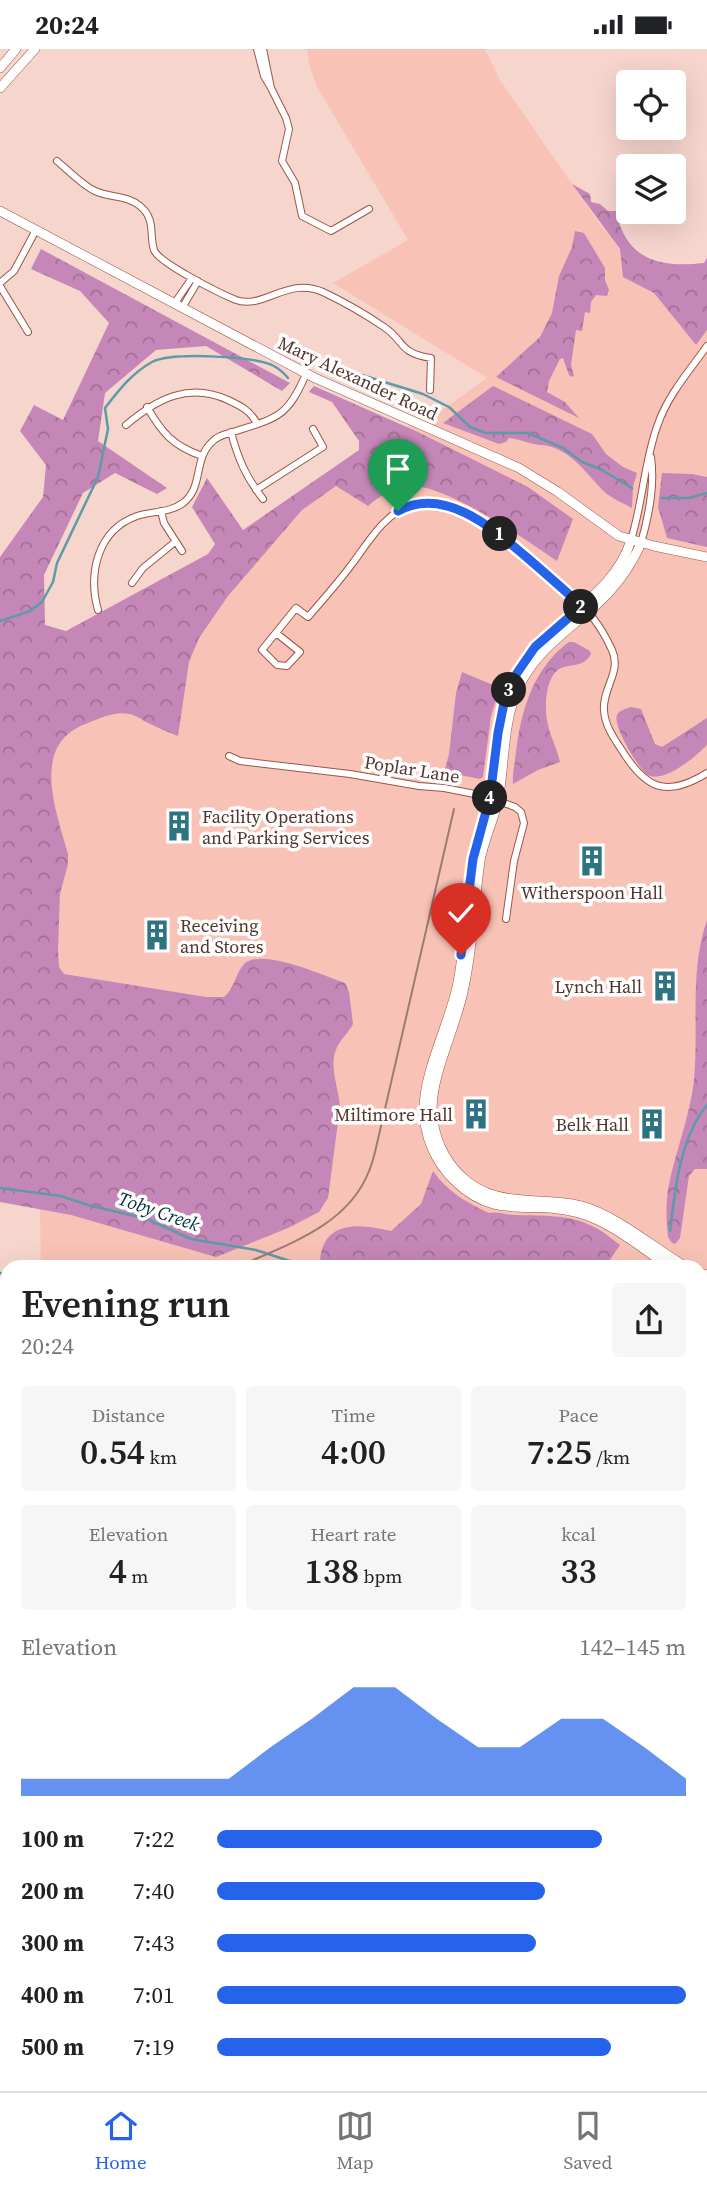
<!DOCTYPE html>
<meta charset="utf-8">
<style>
:root{--surface:#fff;--page:#f6f6f6;--text:#202124;--muted:#757577;--line:#e0e0e0;--accent:#2563eb}
body{margin:0;font-family:"Source Serif 4",serif;background:var(--page);color:var(--text);height:100vh;display:flex;flex-direction:column;font-size:26px;white-space:nowrap}
*{box-sizing:border-box;margin:0}
p{font-size:23px;color:var(--muted)}
.icon{flex:none;width:38px;height:38px;fill:none;stroke:currentColor;stroke-width:2;stroke-linecap:round;stroke-linejoin:round}
.map{position:relative;flex:1;overflow:hidden}
.details{position:absolute;left:0px;top:1211px;width:707px;height:831px;display:flex;flex-direction:column;background:var(--surface);border-radius:21px 21px 0 0;box-shadow:0 7px 28px #0002}
.details>*{flex:none}
.tools{position:absolute;left:616px;top:21px;display:grid;gap:14px}
.tools a{display:grid;place-items:center;width:70px;height:70px;border-radius:7px;background:var(--surface);box-shadow:0 7px 28px #0002;font-size:35px}
.pin{position:absolute;display:grid;place-items:center;width:60px;height:60px;color:#fff;margin:-72px -30px;border-radius:50% 50% 50% 0;rotate:-45deg;box-shadow:0 0 7px #0007}
.pin .icon{rotate:45deg}
.km{position:absolute;width:35px;height:35px;margin:-18px;border-radius:50%;background:#222;color:#fff;font-size:19px;line-height:35px;text-align:center}
.round{display:grid;place-items:center;flex:none;width:74px;height:74px;border-radius:7px;background:var(--page)}
.summary{display:flex;align-items:center;justify-content:space-between;height:119px;padding:0 21px}
h1{font-size:38px;font-weight:600;line-height:52px}
.stats{display:grid;grid-template-columns:repeat(3,1fr);gap:10px;height:119px;padding:7px 21px}
.stats div{display:grid;align-content:center;border-radius:7px;background:var(--page);text-align:center}
.stats b{font-size:35px;font-weight:600}
.stats small{font-size:19px;font-weight:400}
.stats p{font-size:19px}
.chart{height:196px;padding:14px 21px}
.chart p{display:flex;justify-content:space-between}
.chart svg{width:100%;height:126px;margin-top:7px;fill:var(--accent);opacity:.7}
ul{padding:0 21px;list-style:none;font-size:23px}
li{display:grid;grid-template-columns:112px 84px 1fr;align-items:center;height:52px}
li i{height:18px;border-radius:9px;background:var(--accent)}
.status{display:flex;justify-content:space-between;align-items:center;height:49px;padding:0 35px;background:var(--surface);direction:ltr}
.status svg{height:19px;fill:currentColor}
.dock{display:flex;justify-content:space-around;align-items:center;height:98px;border-top:2px solid var(--line);background:var(--surface);font-size:19px;color:var(--muted)}
.dock a{display:grid;justify-items:center;gap:4px}
.dock .on{color:var(--accent)}
.map>svg:first-child{display:block}
.built{fill:#f8c3b6}
.forest{fill:url(#forest-crowns)}
.lines{fill:none;stroke-linecap:round;stroke-linejoin:round}
.stream{stroke:#5e9aa8;stroke-width:2.5}
.street-casing{stroke:#9b5645;stroke-width:8}
.secondary-casing{stroke:#9b5645;stroke-width:10}
.primary-casing{stroke:#fff;stroke-width:11}
.street{stroke:#fff;stroke-width:6}
.secondary{stroke:#fff;stroke-width:9}
.primary{stroke:#f7e28c;stroke-width:10}
.tram{stroke:#9b7c74;stroke-width:2}
.route-casing{stroke:#fff;stroke-width:14}
.route{stroke:#2563eb;stroke-width:9}
.labels{text-anchor:middle;dominant-baseline:central;stroke-width:7;stroke-linejoin:round;paint-order:stroke}
.street-label{font-size:18px;fill:#53342c;stroke:#fefefe}
.poi-label{font-size:18px;fill:#53342c;stroke:#fefefe;text-anchor:end}
.water-label{font-size:19px;font-style:italic;fill:#00313b;stroke:#fefefe}
</style>
<div class="status"><b>20:24</b><svg viewBox="0 0 49 12"><path d="M0 12V9h3v3zM5 12V6h3v6zM10 12V3h3v9zM15 12V0h3v12zM26 1h20v11H26zM47 4h2v5h-2z"/></svg></div>
<div class="map">
<svg width="707" height="2042" viewBox="0 0 707 2042">
<defs>
<pattern id="forest-crowns" width="20" height="18" patternUnits="userSpaceOnUse" patternTransform="scale(1.75)"><rect width="20" height="18" fill="#c587b7"/><path d="M2 6a3 3 0 1 1 6 0M12 15a3 3 0 1 1 6 0" fill="none" stroke="#a36f95"/></pattern>
</defs>
<rect width="100%" height="100%" fill="#f6d5cd"/>
<path class="built" d="M307 0H485L500 31 599 174 643 230 696 296 707 281V2042H437L431 2035H700V1218H41L34 837 66 583 208 505 395 382 431 369 487 329 333 234 408 191 317 38 309 15Z
M7 1319V1566L0 1558V1331Z
M7 1868V2013L0 2005V1873Z
M27 2035H360L366 2042H33Z"/>
<path class="forest" d="M572 135 590 145 591 153 600 155 608 162H616C626 211 659 219 704 214L707 209V281L696 296 654 244 623 228 620 200Z
M575 182 584 184 605 219V231L609 241 607 247 596 246 591 253 590 264 585 263 582 282 576 281 571 316 574 327 572 328 569 326 563 309 560 310 549 332 547 343 565 353 579 369 496 328 540 288 552 264 559 227 572 198Z
M41 200 290 334 282 342 206 297 156 301 105 344 98 392 167 439 157 445 115 424 83 444 44 526 45 576 66 582 208 505 215 495 192 458 207 429 243 481 359 401V392L332 353 309 343 314 337 418 383 528 438 573 470 557 512C526 491 444 433 406 437 391 438 379 448 368 457L336 437 302 461 228 547 199 589 189 613 178 687C168 683 158 679 148 674 142 671 136 666 129 665 115 662 101 669 88 674 29 694 56 762 68 805V815L60 845 58 901 59 918 64 925 206 948H224C235 939 235 925 244 915 260 898 325 927 345 934L349 943 353 975C349 983 341 990 337 998 328 1016 339 1040 340 1058L328 1149 319 1163 288 1179 216 1208 71 1166 0 1153V508L43 448 46 416 20 382 34 356 63 371 109 274 80 242 31 220Z
M493 337 592 385 606 405 623 418 637 424 633 438 632 459C623 454 615 451 607 445 590 430 579 410 557 400 548 395 539 397 530 394 522 392 518 390 509 389L506 393 499 395 443 374Z
M662 424 692 425 707 428V498L667 489 658 458Z
M569 593H574L590 602 591 605C584 617 576 615 564 618 546 622 544 656 547 671 549 685 557 699 560 713L538 721 513 735C512 725 515 714 516 703 521 662 533 619 569 593Z
M462 623 493 636 499 630 502 632 491 667 483 728 480 730 450 724 445 720 449 705 456 644Z
M631 658 641 660 655 695 662 698 707 669V696C696 707 668 732 650 727 640 724 612 676 617 666 619 661 626 660 631 658Z
M707 871V1120H695L689 1127 680 1189 675 1195 671 1193 668 1188C666 1172 666 1155 668 1140 675 1103 690 1068 694 1031 699 978 689 922 707 871Z
M433 1122C448 1143 466 1153 489 1164 498 1162 506 1166 516 1166 542 1167 568 1165 592 1177 602 1181 611 1189 620 1196L605 1218H588L579 1214 577 1218H450L441 1216 428 1218H382L376 1211 349 1212 335 1218 320 1213C322 1171 360 1174 391 1182L421 1155Z"/>
<g class="lines">
<path class="stream" d="M323 320 349 322 423 345 449 358 470 378 486 384H528L563 399 582 413 600 420 632 439
M662 449H689L707 444
M0 572 30 562 42 553 53 533 57 514 98 428 108 380 105 359C119 341 132 324 152 313 172 303 250 307 272 316 278 319 284 324 288 329
M0 1139 61 1147 88 1156 147 1170 191 1190 256 1201 308 1218
M670 1182C675 1142 680 1088 707 1056
M0 1224 7 1226
M700 1343 707 1344"/>
<g class="street-casing">
<path id="street" d="M257 0 264 27 271 39 263 0
M271 39 286 69 289 80 282 112 295 134 302 167 331 182 369 160
M57 112C69 122 82 136 95 142 110 149 127 146 140 157 156 170 149 185 154 201 159 214 221 245 236 251 263 261 288 227 323 243 344 253 365 265 384 278 405 292 398 304 431 309L430 341
M0 234 14 222 36 181
M0 237 28 283
M174 255 192 229
M182 259 198 232
M147 358C162 384 173 397 202 407
M126 376C157 350 188 333 228 351 241 357 251 362 257 375
M231 383C238 410 246 428 263 450
M256 441 323 398 313 380
M161 462 164 474 182 502
M631 491C643 453 644 412 658 375 668 346 690 321 707 297
M641 494C649 466 655 437 651 408
M132 534 143 519 175 493
M98 561C88 525 97 481 137 467 152 462 170 464 183 454 204 438 193 410 212 393 218 386 227 385 236 382 278 369 288 367 306 325
M276 584 300 603 287 617 277 616 262 601 296 559 308 568C322 552 336 536 349 519 367 496 382 466 411 456 454 440 513 497 543 522 560 536 580 551 593 569 600 578 607 590 612 601 622 623 602 639 604 662 605 676 613 688 621 700 645 739 665 750 707 724
M229 707 240 712 350 725 419 737 444 739 485 747 515 758 521 763 524 774 514 812 506 870
M0 1645 7 1655
M0 1684 7 1675
M0 1712 7 1706
M0 1781 7 1788
M0 1822 7 1811
M0 1843 7 1837"/>
</g>
<g class="secondary-casing">
<path id="secondary" d="M0 19 16 0
M0 39 35 0
M0 162 315 329 519 419 558 443 619 487 654 497 707 508
M631 491C613 551 544 572 516 626 497 663 498 700 492 740 488 764 477 787 473 811 466 853 466 896 457 938 449 975 424 1023 424 1060 424 1087 435 1113 455 1132 497 1173 532 1150 579 1164 613 1174 641 1199 670 1218
M641 494C629 522 610 545 587 564 560 587 535 605 519 637 503 671 505 710 499 746 495 769 484 789 480 812 474 854 473 897 464 938 457 977 432 1022 432 1061 433 1086 443 1110 461 1127 497 1163 547 1144 591 1160 622 1172 656 1200 686 1218
M700 1224 707 1226
M700 1232 707 1235
M700 1677 707 1671
M581 2035 587 2042"/>
</g>
<g class="primary-casing">
<path id="primary" d="M0 1569 7 1577
M0 1604 7 1613
M370 2035 376 2042
M423 2035 429 2042"/>
</g>
<use href="#street" class="street"/>
<use href="#secondary" class="secondary"/>
<use href="#primary" class="primary"/>
<path class="tram" d="M237 1218C286 1196 348 1177 369 1122 374 1111 376 1098 379 1086L454 760
M0 1430 7 1405
M402 2035 409 2042"/>
</g>
<g class="lines">
<g class="route-casing">
<path id="route" d="M398 462C444 437 491 478 524 506 544 523 563 540 582 557L535 598 517 624 504 654 498 684 490 748 473 810 461 906"/>
</g>
<use href="#route" class="route"/>
</g>
<defs>
<g id="building-bare" transform="scale(2.415)"><path d="M-4-6H4V6H1V3H-1V6H-4ZM-2.5-4.3h1.7v1.8h-1.7ZM.8-4.3h1.7v1.8H.8ZM-2.5-1h1.7V.8h-1.7ZM.8-1h1.7V.8H.8Z" fill="#2e7382" stroke="#fefefe" stroke-width="2.5" paint-order="stroke"/></g>
</defs>
<g fill-rule="evenodd">
<use href="#building-bare" x="179" y="777"/>
<use href="#building-bare" x="592" y="812"/>
<use href="#building-bare" x="157" y="886"/>
<use href="#building-bare" x="665" y="937"/>
<use href="#building-bare" x="476" y="1065"/>
<use href="#building-bare" x="652" y="1075"/>
</g>
<g class="labels">
<g class="street-label">
<text transform="translate(358 329) rotate(25)">Mary Alexander Road</text>
<text transform="translate(412 720) rotate(9)">Poplar Lane</text>
</g>
<g class="poi-label">
<text x="202" y="767" text-anchor="start">Facility Operations<tspan x="202" dy="21">and Parking Services</tspan></text>
<text x="592" y="843" text-anchor="middle">Witherspoon Hall</text>
<text x="180" y="876" text-anchor="start">Receiving<tspan x="180" dy="21">and Stores</tspan></text>
<text x="642" y="937">Lynch Hall</text>
<text x="453" y="1065">Miltimore Hall</text>
<text x="629" y="1075">Belk Hall</text>
</g>
<g class="water-label">
<text transform="translate(159 1162) rotate(19)">Toby Creek</text>
</g>
</g>
</svg>
<div class="tools">
<a><svg class="icon" aria-label="locate" viewBox="0 0 24 24"><circle cx="12" cy="12" r="6"/><path d="M12 2v4M12 18v4M2 12h4M18 12h4"/></svg></a>
<a><svg class="icon" aria-label="layers" viewBox="0 0 24 24"><path d="M12 4l9 5-9 5-9-5zM3 14l9 5 9-5"/></svg></a>
</div>
<div class="pin" style="left:398px;top:462px;background:#1e9e55"><svg class="icon" aria-label="arrive" viewBox="0 0 24 24"><path d="M6 21V4h12l-3 4 3 4H6"/></svg></div>
<div class="pin" style="left:461px;top:906px;background:#d93025"><svg class="icon" aria-label="check" viewBox="0 0 24 24"><path d="M5 12l5 5 9-10"/></svg></div>
<b class="km" style="left:500px;top:485px">1</b>
<b class="km" style="left:581px;top:558px">2</b>
<b class="km" style="left:509px;top:641px">3</b>
<b class="km" style="left:490px;top:749px">4</b>
<section class="details">
<div class="summary"><div><h1>Evening run</h1><p>20:24</p></div><a class="round"><svg class="icon" aria-label="share" viewBox="0 0 24 24"><path d="M12 15V3M7 8l5-5 5 5M5 13v7h14v-7"/></svg></a></div>
<div class="stats">
<div><p>Distance</p><b>0.54<small> km</small></b></div>
<div><p>Time</p><b>4:00</b></div>
<div><p>Pace</p><b>7:25<small> /km</small></b></div>
</div>
<div class="stats">
<div><p>Elevation</p><b>4<small> m</small></b></div>
<div><p>Heart rate</p><b>138<small> bpm</small></b></div>
<div><p>kcal</p><b>33</b></div>
</div>
<div class="chart"><p><span>Elevation</span>142–145 m</p>
<svg viewBox="0 0 160 44" preserveAspectRatio="none"><path d="M0 44V38L10 38L20 38L30 38L40 38L50 38L60 27L70 17L80 6L90 6L100 17L110 27L120 27L130 17L140 17L150 27L160 38V44z"/></svg>
</div>
<ul>
<li><b>100 m</b>7:22<i style="width:82%"></i></li>
<li><b>200 m</b>7:40<i style="width:70%"></i></li>
<li><b>300 m</b>7:43<i style="width:68%"></i></li>
<li><b>400 m</b>7:01<i style="width:100%"></i></li>
<li><b>500 m</b>7:19<i style="width:84%"></i></li>
</ul>
</section>
</div>
<nav class="dock">
<a class="on"><svg class="icon" aria-label="home" viewBox="0 0 24 24"><path d="M3 11l9-7 9 7M6 9v11h12V9"/></svg>Home</a>
<a><svg class="icon" aria-label="map" viewBox="0 0 24 24"><path d="M3 6l6-2 6 2 6-2v14l-6 2-6-2-6 2zM9 4v14M15 6v14"/></svg>Map</a>
<a><svg class="icon" aria-label="saved" viewBox="0 0 24 24"><path d="M7 4h10v16l-5-4-5 4z"/></svg>Saved</a>
</nav>
